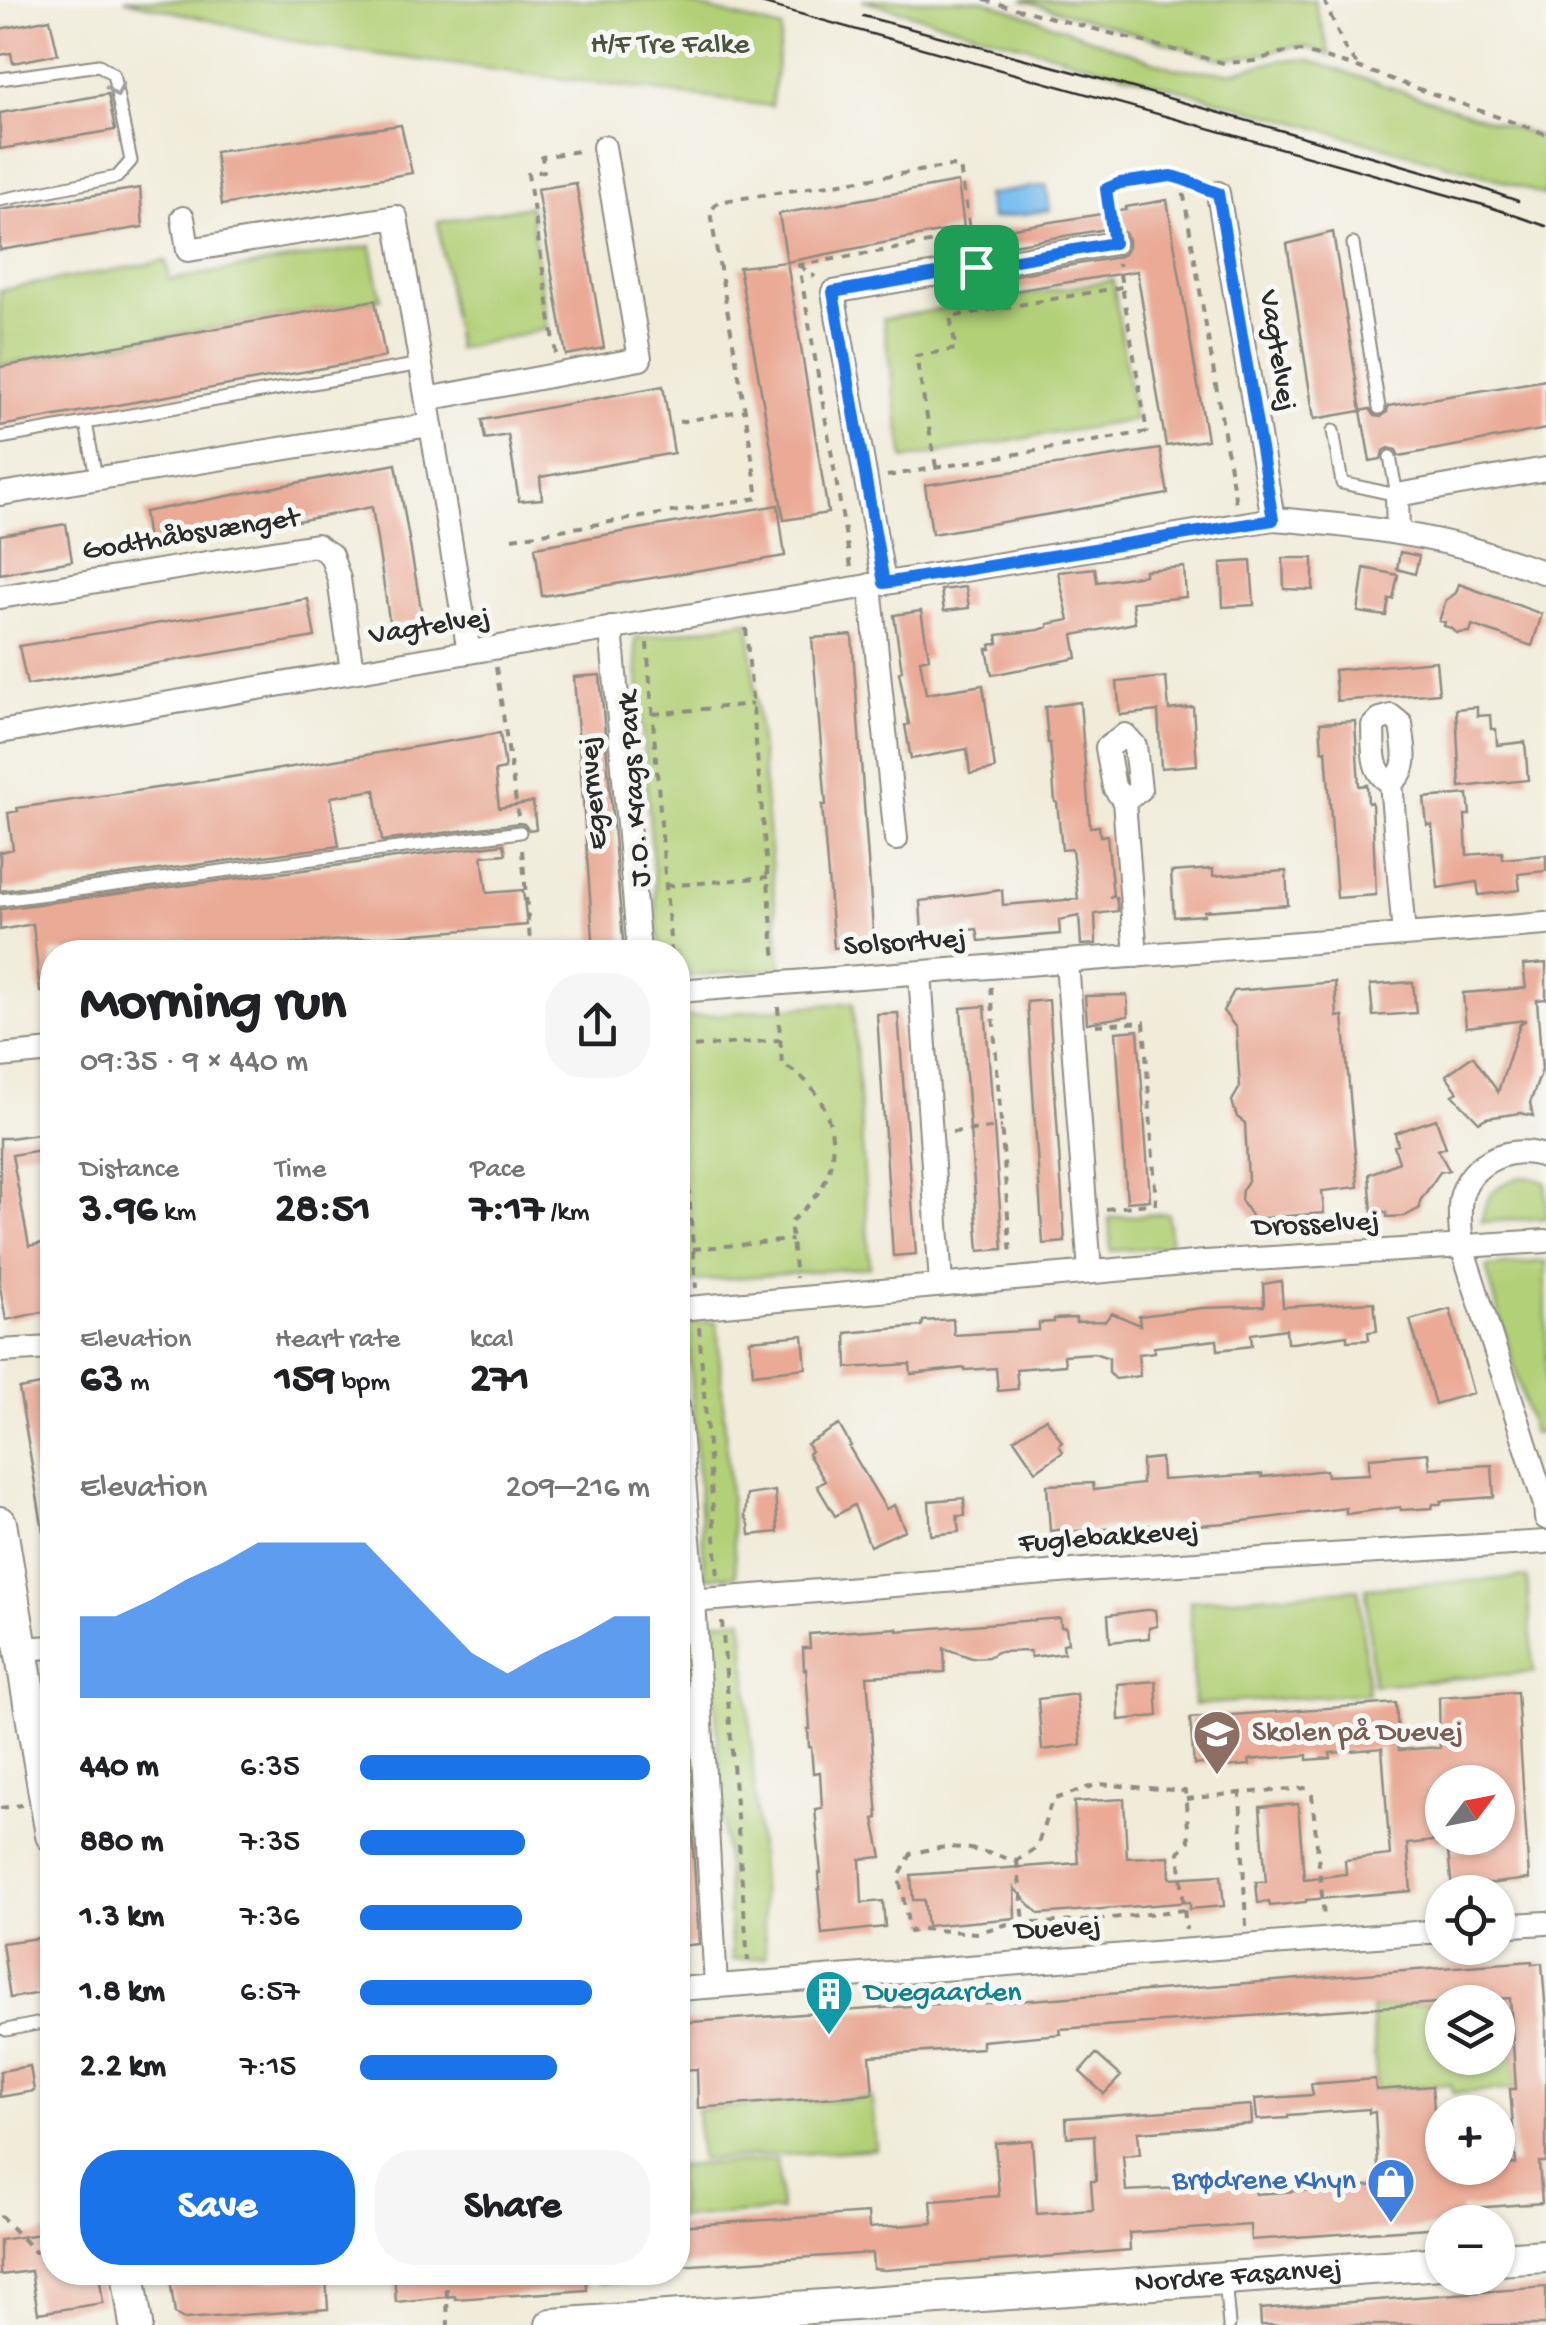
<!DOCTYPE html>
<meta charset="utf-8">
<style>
:root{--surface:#fff;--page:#f6f6f6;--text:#202124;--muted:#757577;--accent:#1a73e8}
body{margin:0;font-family:"Gochi Hand",sans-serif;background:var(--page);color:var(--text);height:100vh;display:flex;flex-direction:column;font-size:38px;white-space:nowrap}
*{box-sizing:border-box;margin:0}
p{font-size:32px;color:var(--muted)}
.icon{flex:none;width:55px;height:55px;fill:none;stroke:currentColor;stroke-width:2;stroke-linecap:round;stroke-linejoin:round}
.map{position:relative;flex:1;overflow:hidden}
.panel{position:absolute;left:40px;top:940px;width:650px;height:1345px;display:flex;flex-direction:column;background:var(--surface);border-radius:40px;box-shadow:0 2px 8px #0004}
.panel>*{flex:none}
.needle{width:65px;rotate:58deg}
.buttons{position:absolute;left:1425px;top:1765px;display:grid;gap:20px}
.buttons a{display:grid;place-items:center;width:90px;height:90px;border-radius:50%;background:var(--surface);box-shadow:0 2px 8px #0004;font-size:50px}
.pin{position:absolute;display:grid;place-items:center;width:85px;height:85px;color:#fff;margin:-42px;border-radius:20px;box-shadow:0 5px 15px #0006}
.round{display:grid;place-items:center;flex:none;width:105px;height:105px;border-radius:40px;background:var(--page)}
.summary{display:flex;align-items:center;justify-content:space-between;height:170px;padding:0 40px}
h1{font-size:55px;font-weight:700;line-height:75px}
.stats{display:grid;grid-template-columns:repeat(3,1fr);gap:15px;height:170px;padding:10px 40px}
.stats div{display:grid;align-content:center}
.stats b{font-size:42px;font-weight:700}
.stats small{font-size:28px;font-weight:400}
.stats p{font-size:28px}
.chart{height:280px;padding:20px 40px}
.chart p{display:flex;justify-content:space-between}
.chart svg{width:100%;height:180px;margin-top:10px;fill:var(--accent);opacity:.7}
.primary-button{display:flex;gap:20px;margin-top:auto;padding:20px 40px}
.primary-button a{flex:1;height:115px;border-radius:40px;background:var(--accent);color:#fff;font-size:40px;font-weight:700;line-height:115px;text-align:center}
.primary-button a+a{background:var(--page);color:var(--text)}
ul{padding:0 40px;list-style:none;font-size:32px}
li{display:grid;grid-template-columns:160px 120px 1fr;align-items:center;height:75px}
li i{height:25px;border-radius:12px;background:var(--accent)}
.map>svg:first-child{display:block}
.green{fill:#b2d077;stroke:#6e7e51;stroke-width:2.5}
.water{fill:#79bdef;stroke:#52748d;stroke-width:2.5}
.building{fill:#eaaa96}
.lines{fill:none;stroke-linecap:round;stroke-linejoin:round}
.lane-casing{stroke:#8e8c82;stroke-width:15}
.street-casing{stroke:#8e8c82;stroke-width:26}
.secondary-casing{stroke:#8e8c82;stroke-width:36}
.path{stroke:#8e8c82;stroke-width:4;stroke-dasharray:8 8;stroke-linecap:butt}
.lane{stroke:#fff;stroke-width:11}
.street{stroke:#fff;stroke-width:22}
.secondary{stroke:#fff;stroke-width:32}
.tram{stroke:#2b2b2b;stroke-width:2.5}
.oneway{stroke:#a0a0a0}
.route-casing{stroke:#fff;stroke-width:20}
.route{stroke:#1a73e8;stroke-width:12}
.labels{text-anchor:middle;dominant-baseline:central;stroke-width:10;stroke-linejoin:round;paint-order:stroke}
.park-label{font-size:30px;fill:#4d543e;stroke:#f6f6f2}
.street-label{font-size:30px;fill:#2b2b2b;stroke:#f6f6f2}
.education-label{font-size:30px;fill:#785e54;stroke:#f6f6f2;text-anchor:start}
.culture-label{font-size:30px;fill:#0d838f;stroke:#f6f6f2;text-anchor:start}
.shop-label{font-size:30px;fill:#366cbe;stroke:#f6f6f2;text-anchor:end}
</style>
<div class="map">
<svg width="1546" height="2325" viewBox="0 0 1546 2325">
<rect width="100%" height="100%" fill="#f6f6f2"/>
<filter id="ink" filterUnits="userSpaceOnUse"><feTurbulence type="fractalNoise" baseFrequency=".01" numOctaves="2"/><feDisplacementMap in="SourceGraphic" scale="20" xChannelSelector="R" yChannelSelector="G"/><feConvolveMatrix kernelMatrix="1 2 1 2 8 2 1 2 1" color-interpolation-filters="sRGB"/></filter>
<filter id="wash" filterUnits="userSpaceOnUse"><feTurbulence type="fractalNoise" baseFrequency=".0048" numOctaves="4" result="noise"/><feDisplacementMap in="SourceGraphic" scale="40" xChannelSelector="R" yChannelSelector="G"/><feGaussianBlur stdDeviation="2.25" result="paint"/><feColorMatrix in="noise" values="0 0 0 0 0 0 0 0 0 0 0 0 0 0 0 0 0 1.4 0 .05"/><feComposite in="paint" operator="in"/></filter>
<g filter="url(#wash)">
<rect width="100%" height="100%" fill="#f1ecda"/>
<path class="green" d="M125 0H674L782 29 771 106 321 47Z
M862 0H984L1173 68 1230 73 1280 60H1308L1546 139V196L1488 176Z
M1022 0H1314L1330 55 1300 45 1252 56 1221 59Z
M530 206 547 329 457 349 438 222Z
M371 246 381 299 0 365V290L166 261 170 280Z
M1113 280 1134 420 904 459 883 319Z
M749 621 781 968 678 977V952H660L635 639Z
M853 1002 870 1267 685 1282 678 1185V1018Z
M1521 1177 1534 1178 1546 1183V1218L1482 1222C1484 1197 1496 1183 1521 1177Z
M1168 1213 1171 1246 1111 1251 1109 1218Z
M1546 1261V1432L1533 1434 1486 1267Z
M717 1322 736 1575 705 1578 687 1323Z
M1527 1577 1534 1672 1373 1685 1366 1588Z
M1359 1589 1368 1693 1194 1705 1190 1601Z
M743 1618 766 1957 732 1960 710 1622Z
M1510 1998 1516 2089 1453 2093 1451 2084 1377 2089 1371 2008 1442 2003V2058H1498V2002H1443Z
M872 2097 876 2149 700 2160 697 2110Z
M777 2160 781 2211 678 2218V2166Z
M599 2273H655V2280L600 2283Z"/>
<path class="water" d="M1046 185 1050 210 991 219 986 195Z"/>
<g id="blocks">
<path class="building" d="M50 19 58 54 13 63 11 53 0 55V29Z
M108 94 115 130 0 149V113Z
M401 125 412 173 222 205 215 152Z
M958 182 964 227 787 262 779 214Z
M576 183 604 348 566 355 537 189Z
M140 188 143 227 0 250V210Z
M1167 200 1207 440 1166 446 1137 271 984 296 981 281 1118 257 1124 254 1128 247V240L1125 233 1111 228 979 251 977 234 1126 210V207Z
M1333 232 1361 411 1314 419 1287 244Z
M787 262 828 513 784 520 739 267Z
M375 300 385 357 0 426V367Z
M1546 380V429L1399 456 1396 450 1389 448 1383 451 1381 459 1370 461 1361 411 1370 409 1375 416 1381 417 1387 412 1388 406Z
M663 386 674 453 540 477 542 499 519 501 508 435 485 439 482 420Z
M1160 449 1168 494 932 534 925 485Z
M396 464 423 620 390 626 372 507 149 549 144 512Z
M778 505 785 556 542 596 535 547Z
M66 524 72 561 0 574V535Z
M1400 552 1419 556 1415 574 1397 569Z
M1283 558H1313V590L1284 589Z
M1251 561 1254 605 1223 607 1221 563Z
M1184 567 1186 597 1132 602 1135 623 1073 635 1077 658 992 675 987 649H991L990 645 998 643 997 635 1039 630 1048 627V624L1069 620 1058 572 1095 568 1097 582 1145 575V570Z
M1364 568 1398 575 1393 599H1389L1386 616 1358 612Z
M1459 584 1542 614 1532 646 1472 625 1470 632 1457 633 1451 628 1444 626 1445 622 1439 621 1446 600 1456 593Z
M966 587 969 608 944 611 941 590Z
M308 599 315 637 27 685 19 646Z
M921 611 929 658 920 660 926 694 983 685 995 769 970 774 967 749 911 759 905 725 909 724 899 672 902 671 894 615Z
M852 635 874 944 834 948 822 805H826L812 638Z
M1436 661 1439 693 1337 701 1334 670Z
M600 675 624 952H594L574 677Z
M1166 677 1169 710 1193 707 1197 765 1161 768 1158 711 1120 715 1117 682Z
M1080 702 1090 827 1099 826 1100 836 1107 835 1113 896 1109 897H1116L1118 911 1095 914 1096 944 1081 945 1079 916 1059 920 1060 934 979 941 977 929 922 934 920 901 1002 890 1003 905 1078 899 1072 849 1062 850 1057 802H1055L1050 743H1048L1045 707Z
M1477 707V716L1490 715 1491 729H1496L1497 745 1525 742 1528 780 1460 787 1456 709Z
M1355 721 1359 786 1367 785 1368 803 1372 802 1376 895 1337 898 1326 750 1322 751 1320 723Z
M500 733 505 769 495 771 499 808 533 802 536 829 529 830 524 824 519 823 382 841 375 790 331 797 339 846 0 891V852L13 849 8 813 18 811 17 808 219 779Z
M1468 794 1470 815H1465L1467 855 1502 852 1503 859 1546 855V871L1518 874 1520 890 1479 895 1477 882 1438 888 1432 825H1427L1424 798Z
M504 844 506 854 482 856 487 893 523 890 527 925 194 952H52V992H40L33 924 0 930V909Z
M1213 869V876L1286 871 1288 905 1204 911V915L1174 917 1171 872Z
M1546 963V999L1537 1000 1542 1070 1530 1103 1533 1116 1521 1113 1486 1118 1479 1122 1453 1095 1458 1092 1446 1075 1473 1056 1498 1092 1520 1024 1526 1020 1466 1027 1463 993 1526 988 1523 965Z
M1335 982 1337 1017 1343 1016 1358 1187 1322 1191 1324 1213 1253 1219 1241 1200 1242 1190 1248 1181 1245 1123 1237 1117 1232 1101 1240 1087 1236 1028 1223 1011 1234 991Z
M1413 982 1416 1013 1373 1016 1370 985Z
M1127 995 1128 1016 1087 1023 1085 996Z
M1049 1000 1065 1242 1043 1244 1027 1002Z
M985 1006 1003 1249 979 1251 961 1008Z
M898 1013 916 1254 893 1256 877 1014Z
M1138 1030 1150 1200 1127 1202 1116 1032Z
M1436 1119 1446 1147 1438 1150 1449 1170 1440 1172 1420 1201V1208L1405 1216 1387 1217V1212H1372L1369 1174 1399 1162 1394 1146 1398 1145 1395 1133Z
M52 1132V1148L12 1155 29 1246 52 1241V1310L6 1320 0 1287V1138H9Z
M1281 1281 1283 1307 1374 1302 1377 1331 1368 1332 1369 1340 1347 1341V1335L1293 1343H1287L1286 1329 1251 1334 1252 1346 1218 1350 1217 1340 1154 1347 1155 1352 1138 1354 1140 1376 1115 1379 1109 1373V1358L1094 1353 1064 1355 1065 1365 1016 1369 1018 1389 998 1391 996 1368 965 1370V1368L911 1374 910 1364 847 1368 846 1333 922 1326 923 1321 953 1319 954 1335 1039 1330V1323L1054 1322V1319L1076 1318V1322L1105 1321 1112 1313 1140 1325 1139 1316 1202 1308 1264 1306 1263 1284Z
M1450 1309 1473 1393 1435 1404 1410 1320Z
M803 1335 806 1368 753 1374 750 1340Z
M52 1383V1530L43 1531 19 1389Z
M1046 1418 1062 1442 1059 1445 1063 1452 1036 1471 1014 1439Z
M839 1425 851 1446 849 1447 886 1509 894 1505 905 1530 870 1546 854 1505 835 1516 817 1486 825 1481 808 1454 811 1451 807 1444Z
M1428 1453 1430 1468 1492 1465 1494 1497 1441 1501V1504H1433L1432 1508 1401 1510 1400 1507 1346 1514V1508L1227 1523 1182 1526V1523L1066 1532V1529L1050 1531 1047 1485 1093 1483 1094 1490 1142 1484V1460L1161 1458 1162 1480 1262 1474V1477L1326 1470 1327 1476 1369 1474V1458Z
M775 1491 778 1532 750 1535 749 1524 745 1516 747 1495Z
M964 1498 965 1516H957L959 1532 931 1535 929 1501Z
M1145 1610H1155L1157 1626 1149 1628V1638L1110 1642 1108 1615Z
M1060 1618 1061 1627H1066L1068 1643 1063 1644 1064 1653 1031 1657 1030 1651 997 1652 988 1657 972 1658 944 1648 945 1672 867 1676 878 1818 874 1819 882 1857 860 1859 862 1903 883 1901 885 1927 822 1934 818 1889H820L819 1873H821L815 1809 822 1808 820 1772 813 1773 811 1747H809L808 1729H810L806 1669 804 1670 803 1648H810L809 1634 897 1628V1631Z
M1156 1681 1158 1716 1119 1720 1118 1684Z
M1517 1692 1529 1879 1452 1888 1448 1852 1492 1848 1491 1838H1498V1782H1442V1840L1407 1844 1411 1891 1306 1900V1902L1270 1906 1269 1902 1258 1903 1256 1882H1266L1260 1807 1298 1804 1304 1879 1346 1874 1345 1860 1390 1855 1382 1748 1330 1753 1331 1758 1307 1760V1755L1249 1760 1250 1765 1225 1767V1762L1194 1765 1190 1718 1396 1703 1399 1750 1440 1747 1439 1697Z
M1077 1694 1081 1745 1042 1750 1038 1699Z
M1124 1799 1127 1858 1169 1856 1170 1878 1221 1875 1224 1906 1190 1909V1902L1039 1914 1014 1888 1015 1918 927 1926 924 1900H913L911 1875 1078 1863 1074 1802Z
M691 1813 699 1944 678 1946V1814Z
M38 1938 47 1992 10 1998 2 1943Z
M1532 1961V1964L1542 1963 1546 2014V2162H1539L1542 2203 1460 2209 1462 2222H1442V2227L1251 2240 1250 2225 1129 2233 1130 2250 885 2270 873 2269 872 2253 678 2266V2226L868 2213 869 2228 933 2223 931 2201 999 2196 995 2143 1032 2140 1037 2214 1093 2210 1091 2181H1096L1094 2135 1067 2137 1066 2118 1251 2105 1252 2124 1138 2132 1140 2154 1123 2156 1126 2191 1255 2184 1256 2194 1379 2185 1375 2112 1369 2113V2109L1288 2115V2118L1257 2120 1255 2099 1313 2095 1311 2084 1375 2079 1376 2090 1432 2086 1436 2129H1442V2169L1498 2168V2165L1516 2164 1510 2089H1516L1510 1998 1060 2029 1061 2034 982 2041V2048L870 2056 873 2094 698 2108 697 2069 678 2070V2023L978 2001 979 2004Z
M1096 2054 1121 2076 1104 2094 1080 2072Z
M30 2066 34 2091 0 2097V2071Z
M52 2232V2272H99L103 2303 38 2313 31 2271 0 2275V2240Z
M169 2272H203L204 2281 257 2278V2281L326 2276 328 2309 184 2319 175 2314Z
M394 2272H586L587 2290 455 2299V2296L396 2302Z
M1546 2287V2325H1261L1260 2309Z"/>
</g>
</g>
<g filter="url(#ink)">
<use href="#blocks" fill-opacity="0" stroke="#8e8c82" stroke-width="2.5"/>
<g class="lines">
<g class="lane-casing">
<path id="lane" d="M0 79 99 65 113 74 131 161 117 177 0 200
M1353 244 1379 408
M86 423 96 477
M1333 431 1342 483 1397 495 1390 457
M0 438 421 364
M0 900 520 832
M6 2030 52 2021
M1225 2279 1229 2325"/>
</g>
<g class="street-casing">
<path id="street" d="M1218 193 1273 519
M183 218 188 250 396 217 469 652
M427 399 640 359 604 147
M0 494 430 425
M1398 533 1397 495 1546 469
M884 583 833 292 1114 243
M870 585 896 839
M0 597 316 545 331 555 339 579 352 671
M611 628 639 952
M1391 716 1401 724C1403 745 1412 769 1391 782 1370 773 1374 747 1373 726L1380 719Z
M0 732 469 652 1273 519C1338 524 1402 531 1465 547 1492 555 1519 564 1546 573
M1391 782 1404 935
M1124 801 1140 790 1135 746 1125 735 1107 748 1114 787 1124 801 1136 956
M1067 962 1090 1272
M920 973 941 1284
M678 991 1546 924
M0 1056 52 1051
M1546 1157C1513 1143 1469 1161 1461 1198 1458 1214 1461 1231 1462 1247L1545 1505 1546 1518
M678 1309 1205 1262 1546 1241
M0 1351 52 1348
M678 1406 694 1600 716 1986
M678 1602 1098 1569 1546 1542
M20 1649 52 1647
M1498 1926 1546 1923
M678 1989 1442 1931"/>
</g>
<g class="secondary-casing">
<g id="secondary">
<path d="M0 1523 52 1835"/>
<path d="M1498 2259 1546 2256"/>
<path d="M128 2272 136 2325"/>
<path id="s1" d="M552 2325 1442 2263"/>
</g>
</g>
<path class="path" d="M984 0 1224 63 1254 61 1280 53 1300 51 1360 68 1546 134
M1324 0 1344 47 1358 66
M1181 178 1236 504
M1111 224 1105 189C1124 181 1152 174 1173 176 1182 177 1189 182 1196 186
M799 265 815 277
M556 354 528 174 544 171 542 157 584 150
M679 422 745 410
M936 467 916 356 956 349 950 317 1122 287
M887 476 1147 432 1118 263
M512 538 758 498 745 410 710 212 718 202 951 166 960 167 973 248
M851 567 799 265 971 236
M746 628 775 962
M647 643 671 952
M496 667 518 816
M653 714 753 704
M522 850 531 952
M666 886 768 877
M991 987 1011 1257
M778 1007 782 1065C827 1084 846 1145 822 1187 814 1200 802 1212 790 1222L796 1278
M1096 1025 1144 1022 1156 1203 1106 1209
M678 1043 696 1288
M678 1048 780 1040
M952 1132 1002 1127
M693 1249 792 1240
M699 1327 718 1577
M722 1621 748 1961
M1186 1799 1240 1793
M0 1808 22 1805
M1017 1861 1024 1921
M1184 1910 1084 1921 1008 1924 976 1933 922 1929 910 1932 899 1877 911 1854C956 1841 973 1849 1017 1861L1037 1847 1052 1800 1098 1784 1185 1791 1189 1841 1179 1852 1186 1930
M1246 1926 1240 1793 1307 1788 1312 1795 1324 1916
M0 2215 35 2252 52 2249
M446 2272 448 2325"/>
<use href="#lane" class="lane"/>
<use href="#street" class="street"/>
<use href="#secondary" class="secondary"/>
<path class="tram" d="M750 0 1487 206 1546 226
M863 16 1112 82 1475 186 1518 201"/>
</g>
<defs><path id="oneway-chevron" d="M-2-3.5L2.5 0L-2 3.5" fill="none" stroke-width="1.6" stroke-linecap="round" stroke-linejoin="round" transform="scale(2.5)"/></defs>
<use class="oneway" href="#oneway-chevron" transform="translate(116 90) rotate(76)"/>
</g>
<g class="lines" filter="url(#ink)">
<g class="route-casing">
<path id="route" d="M1171 176C1188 179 1201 188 1218 193L1273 520 884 583 833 292 1114 243 1106 189 1120 183Z"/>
</g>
<use href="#route" class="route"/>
</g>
<defs>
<g id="school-pin" transform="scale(2.5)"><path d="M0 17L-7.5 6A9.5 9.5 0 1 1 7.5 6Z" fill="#8d6e63" stroke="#f6f6f2"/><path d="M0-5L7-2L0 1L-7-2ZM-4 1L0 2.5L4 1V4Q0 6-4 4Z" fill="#fff"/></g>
<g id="building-pin" transform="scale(2.5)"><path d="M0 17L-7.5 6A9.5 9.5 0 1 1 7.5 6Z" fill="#0f9aa8" stroke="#f6f6f2"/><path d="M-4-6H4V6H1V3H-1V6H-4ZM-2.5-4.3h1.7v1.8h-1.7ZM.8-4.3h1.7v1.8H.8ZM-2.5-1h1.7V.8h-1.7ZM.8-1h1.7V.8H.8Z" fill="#fff"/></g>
<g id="shop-pin" transform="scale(2.5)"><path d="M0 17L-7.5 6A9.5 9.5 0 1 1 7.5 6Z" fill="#3f7fe0" stroke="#f6f6f2"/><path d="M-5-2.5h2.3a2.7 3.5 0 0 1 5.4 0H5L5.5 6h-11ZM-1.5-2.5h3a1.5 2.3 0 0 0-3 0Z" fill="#fff"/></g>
</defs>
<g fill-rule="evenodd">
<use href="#school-pin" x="1217" y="1734"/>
<use href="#building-pin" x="829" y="1994"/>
<use href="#shop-pin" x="1391" y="2182"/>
</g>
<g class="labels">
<g class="park-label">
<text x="670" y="46">H/F Tre Falke</text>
</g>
<g class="street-label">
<text transform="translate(1276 351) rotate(81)">Vagtelvej</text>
<text transform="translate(191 536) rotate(-9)">Godthåbsvænget</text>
<text transform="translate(430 628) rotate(-9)">Vagtelvej</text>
<text transform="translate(636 789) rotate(-94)">J.O. Krags Park</text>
<text transform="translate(595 793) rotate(-95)">Egernvej</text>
<text transform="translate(905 944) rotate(-4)">Solsortvej</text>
<text transform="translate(1316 1226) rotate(-3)">Drosselvej</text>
<text transform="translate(1109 1539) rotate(-4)">Fuglebakkevej</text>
<text transform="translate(1058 1930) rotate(-4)">Duevej</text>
<text stroke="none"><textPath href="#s1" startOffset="688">Nordre Fasanvej</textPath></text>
</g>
<g class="education-label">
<text x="1252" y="1734">Skolen på Duevej</text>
</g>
<g class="culture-label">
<text x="864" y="1994">Duegaarden</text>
</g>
<g class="shop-label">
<text x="1356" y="2182">Brødrene Khyn</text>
</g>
</g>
</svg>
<div class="buttons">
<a><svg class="needle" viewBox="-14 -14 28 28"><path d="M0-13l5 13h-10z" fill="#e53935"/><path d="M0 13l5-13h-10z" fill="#757577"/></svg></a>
<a><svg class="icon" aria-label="locate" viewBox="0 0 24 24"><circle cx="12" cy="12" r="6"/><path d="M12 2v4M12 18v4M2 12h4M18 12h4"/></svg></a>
<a><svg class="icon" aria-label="layers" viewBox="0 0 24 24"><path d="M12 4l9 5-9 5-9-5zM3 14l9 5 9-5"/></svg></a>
<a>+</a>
<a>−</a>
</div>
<div class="pin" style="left:976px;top:267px;background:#1e9e55"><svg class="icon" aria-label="arrive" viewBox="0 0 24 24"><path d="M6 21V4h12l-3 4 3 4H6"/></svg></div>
<section class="panel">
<div class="summary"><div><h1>Morning run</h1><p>09:35 · 9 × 440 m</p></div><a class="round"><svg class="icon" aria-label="share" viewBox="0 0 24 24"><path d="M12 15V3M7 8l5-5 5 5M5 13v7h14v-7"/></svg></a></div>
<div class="stats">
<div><p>Distance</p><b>3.96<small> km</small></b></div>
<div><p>Time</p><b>28:51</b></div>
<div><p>Pace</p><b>7:17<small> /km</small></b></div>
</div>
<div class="stats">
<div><p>Elevation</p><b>63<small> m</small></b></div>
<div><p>Heart rate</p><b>159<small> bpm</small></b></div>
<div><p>kcal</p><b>271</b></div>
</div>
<div class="chart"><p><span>Elevation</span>209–216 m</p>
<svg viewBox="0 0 160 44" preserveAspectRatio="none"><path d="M0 44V24L10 24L20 20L30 15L40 11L50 6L60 6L70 6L80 6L90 15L100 24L110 33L120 38L130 33L140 29L150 24L160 24V44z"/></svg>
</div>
<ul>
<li><b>440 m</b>6:35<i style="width:100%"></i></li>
<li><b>880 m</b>7:35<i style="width:57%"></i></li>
<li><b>1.3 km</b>7:36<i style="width:56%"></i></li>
<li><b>1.8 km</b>6:57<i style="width:80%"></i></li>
<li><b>2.2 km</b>7:15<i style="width:68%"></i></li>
</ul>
<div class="primary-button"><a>Save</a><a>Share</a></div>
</section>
</div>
